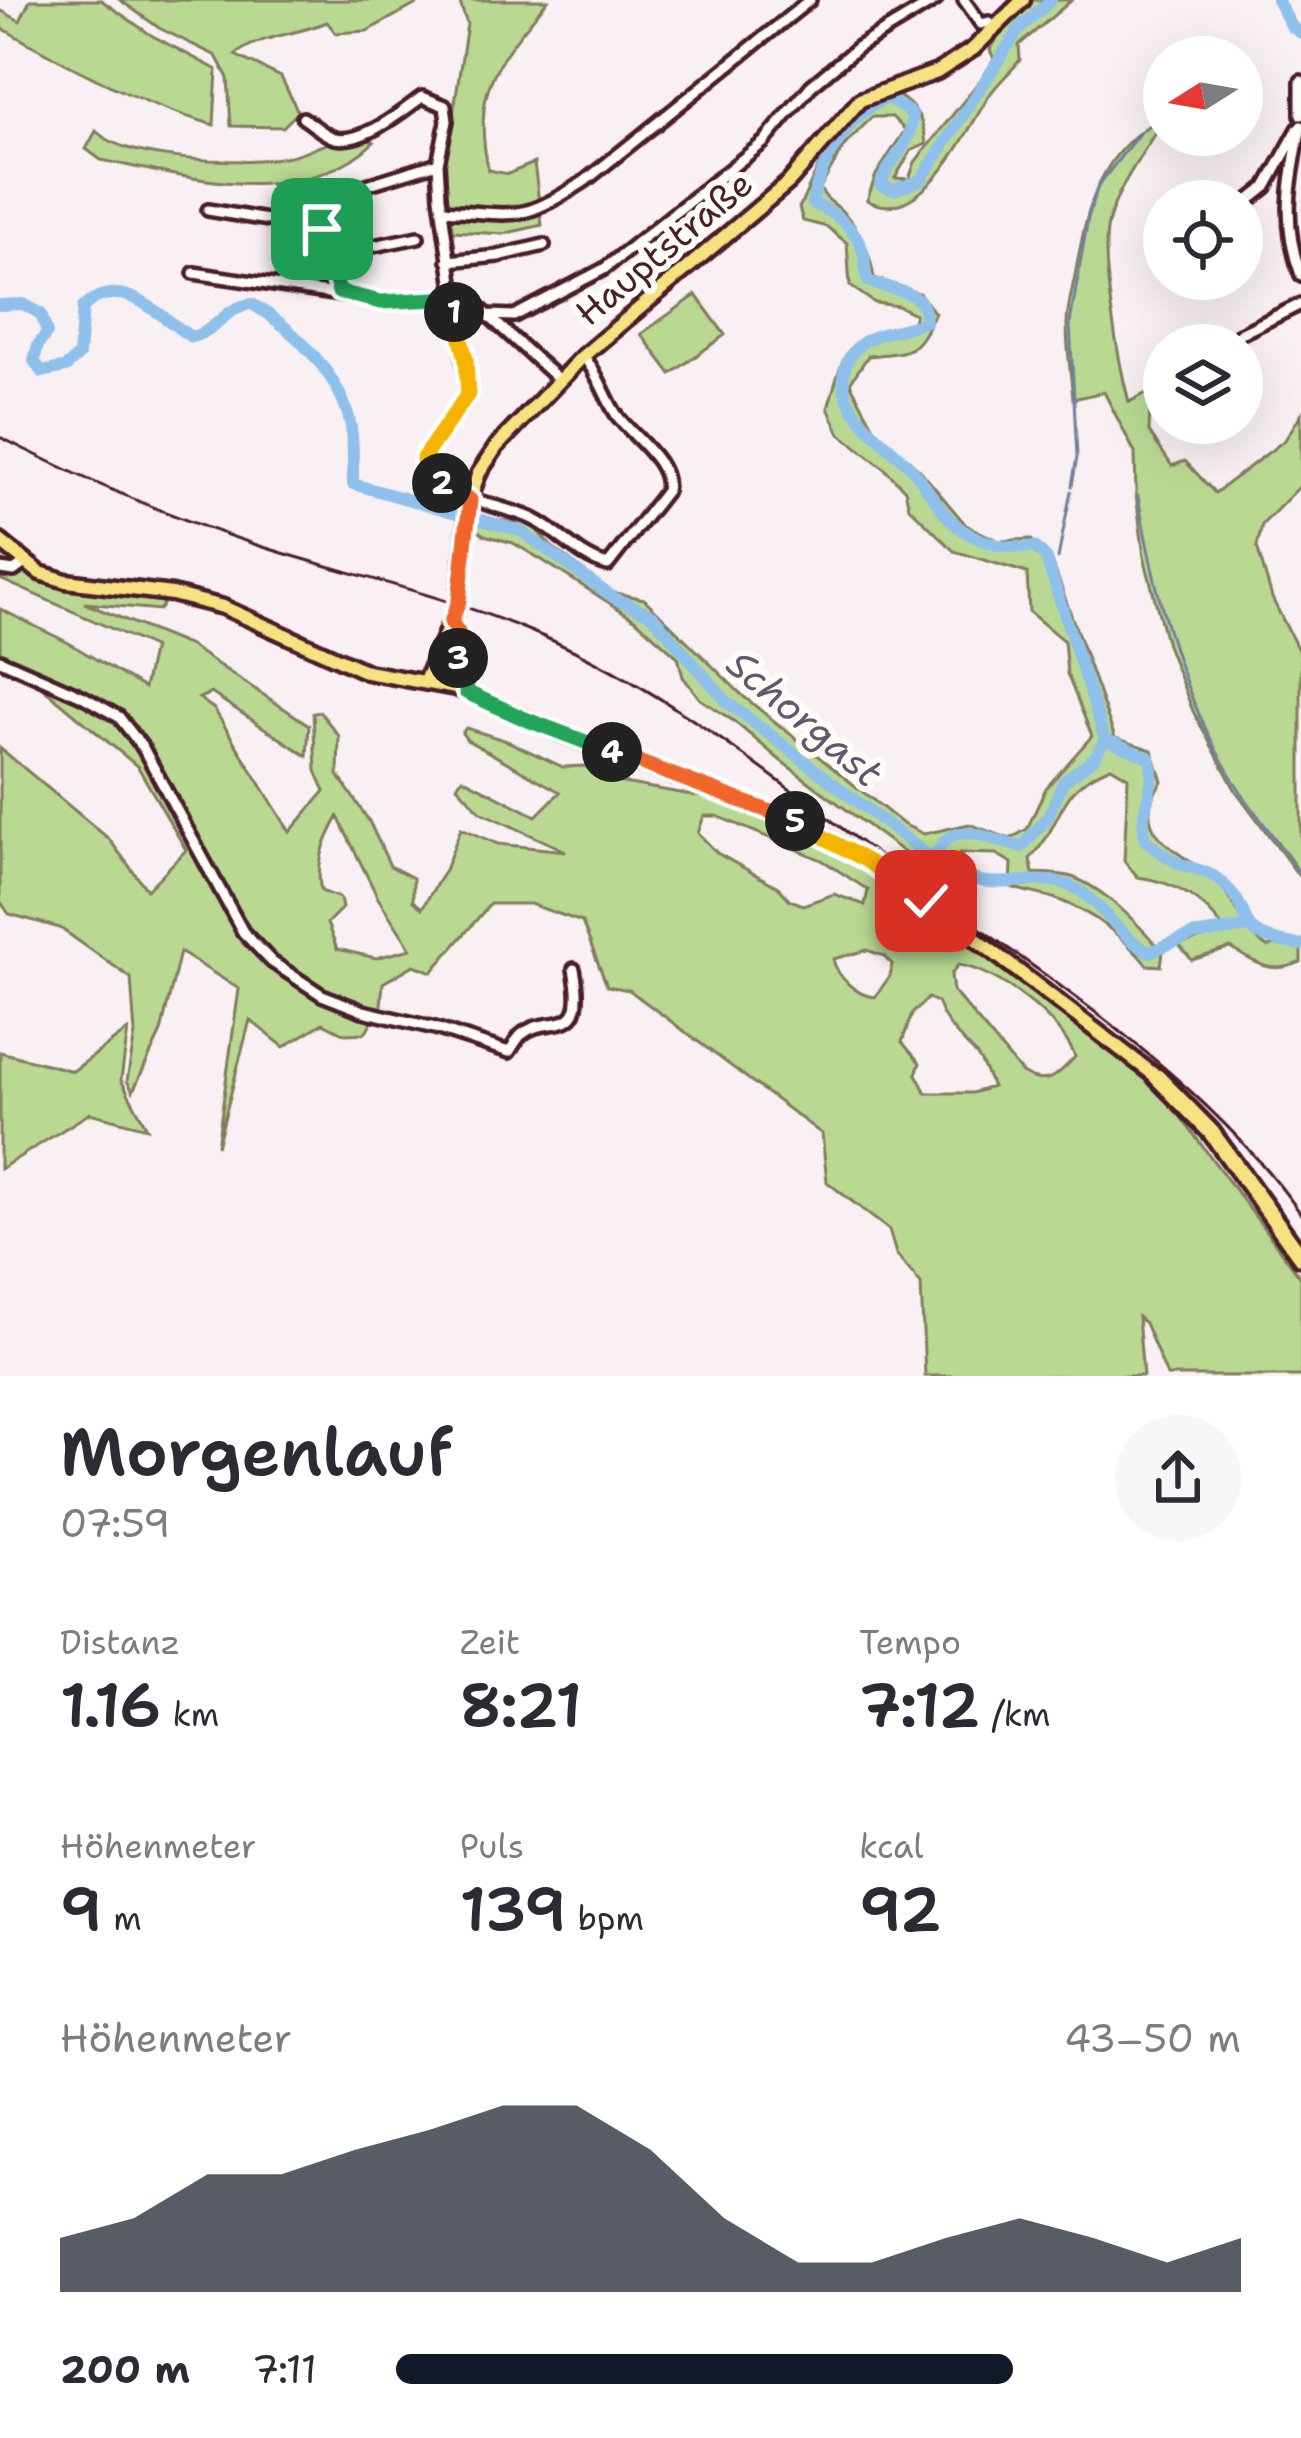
<!DOCTYPE html>
<html lang="de">
<meta charset="utf-8">
<style>
:root{--surface:#fff;--page:#f7f7f7;--text:#2b2b33;--muted:#7c7c81;--accent:#111827}
body{margin:0;font-family:"Shantell Sans",sans-serif;background:var(--page);color:var(--text);height:100vh;display:flex;flex-direction:column;font-size:45px;white-space:nowrap}
*{box-sizing:border-box;margin:0}
p{font-size:39px;color:var(--muted)}
.icon{flex:none;width:66px;height:66px;fill:none;stroke:currentColor;stroke-width:2;stroke-linecap:round;stroke-linejoin:round}
.map{position:relative;height:1376px;overflow:hidden}
.panel{display:flex;flex-direction:column;background:var(--surface);flex:1}
.panel>*{flex:none}
.needle{width:78px;rotate:259deg}
.controls{position:absolute;left:1143px;top:36px;display:grid;gap:24px}
.controls a{display:grid;place-items:center;width:120px;height:120px;border-radius:50%;background:var(--surface);box-shadow:0 12px 48px #0002;font-size:60px}
.pin{position:absolute;display:grid;place-items:center;width:102px;height:102px;color:#fff;margin:-51px;border-radius:24px;box-shadow:0 6px 18px #0006}
.km{position:absolute;width:60px;height:60px;margin:-30px;border-radius:50%;background:#222;color:#fff;font-size:33px;line-height:60px;text-align:center}
.round{display:grid;place-items:center;flex:none;width:126px;height:126px;border-radius:63px;background:var(--page)}
.head{display:flex;align-items:center;justify-content:space-between;height:204px;padding:0 60px}
h1{font-size:66px;font-weight:600;line-height:90px}
.metrics{display:grid;grid-template-columns:repeat(3,1fr);gap:18px;height:204px;padding:12px 60px}
.metrics div{display:grid;align-content:center}
.metrics b{font-size:60px;font-weight:600}
.metrics small{font-size:33px;font-weight:400}
.metrics p{font-size:33px}
.chart{height:336px;padding:24px 60px}
.chart p{display:flex;justify-content:space-between}
.chart svg{width:100%;height:216px;margin-top:12px;fill:var(--accent);opacity:.7}
ul{padding:0 60px;list-style:none;font-size:39px}
li{display:grid;grid-template-columns:192px 144px 1fr;align-items:center;height:90px}
li i{height:30px;border-radius:15px;background:var(--accent)}
.map>svg:first-child{display:block}
.green{fill:#b9d992;stroke:#827c5e;stroke-width:3;fill-rule:evenodd}
.lines{fill:none;stroke-linecap:round;stroke-linejoin:round}
.stream{stroke:#73809e;stroke-width:3}
.river{stroke:#8fc0eb;stroke-width:12}
.minor-casing{stroke:#4a1f2b;stroke-width:18}
.major-casing{stroke:#4a1f2b;stroke-width:21}
.highway-casing{stroke:#4a1f2b;stroke-width:24}
.minor{stroke:#fdfcf7;stroke-width:9}
.major{stroke:#f6e281;stroke-width:12}
.highway{stroke:#f6e281;stroke-width:15}
.rail{stroke:#4a1f2b;stroke-width:3}
.split-1-casing{stroke:#fff;stroke-width:24}
.split-2-casing{stroke:#fff;stroke-width:24}
.split-3-casing{stroke:#fff;stroke-width:24}
.split-4-casing{stroke:#fff;stroke-width:24}
.split-5-casing{stroke:#fff;stroke-width:24}
.split-6-casing{stroke:#fff;stroke-width:24}
.split-1{stroke:#22a559;stroke-width:15}
.split-2{stroke:#f5b400;stroke-width:15}
.split-3{stroke:#f0652b;stroke-width:15}
.split-4{stroke:#22a559;stroke-width:15}
.split-5{stroke:#f0652b;stroke-width:15}
.split-6{stroke:#f5b400;stroke-width:15}
.labels{text-anchor:middle;dominant-baseline:central;stroke-width:12;stroke-linejoin:round;paint-order:stroke}
.street-label{font-size:36px;fill:#4a1f2b;stroke:#fdfcf7}
.water-label{font-size:39px;font-style:italic;fill:#62576e;stroke:#fdfcf7}
</style>
<div class="map">
<svg width="1301" height="1376" viewBox="0 0 1301 1376">
<rect width="100%" height="100%" fill="#f9f0f3"/>
<filter id="ink" filterUnits="userSpaceOnUse"><feTurbulence type="fractalNoise" baseFrequency=".00833" numOctaves="2"/><feDisplacementMap in="SourceGraphic" scale="24" xChannelSelector="R" yChannelSelector="G"/><feConvolveMatrix kernelMatrix="1 2 1 2 8 2 1 2 1" color-interpolation-filters="sRGB"/></filter>
<g filter="url(#ink)">
<path class="green" d="M30 0H101L151 35 217 70 214 125C137 103 69 67 0 27V10L20 21Z
M120 0H424L367 31 336 33 327 22C297 35 259 35 235 55L281 77 298 112 283 127 231 126 228 78 216 56 159 28Z
M459 0H548C497 63 472 85 488 170L508 174 534 163 542 225 503 234 452 231 443 180 467 24Z
M1021 0H1072L1019 45 1020 60C1010 73 997 83 989 96 967 131 920 231 867 200L876 175 905 130 892 117H872L845 145 820 188C825 199 831 201 840 209 860 228 870 251 874 278L919 293 935 313C915 354 913 352 868 356L850 383 876 431 919 469 966 525 999 541 1030 539 1050 556 1115 738 1152 750 1162 781C1121 839 1193 853 1222 888 1240 909 1244 931 1267 947L1301 940V962C1272 975 1256 964 1231 948L1192 960 1178 944 1226 932C1205 900 1176 882 1138 877L1124 861 1128 777 1111 767C1054 789 1066 821 1030 859L1033 873C1045 874 1060 873 1072 877 1106 889 1140 926 1163 952L1161 966 1147 965C1123 936 1095 914 1059 900 1044 894 1027 893 1011 887L1012 863 996 854 960 853 942 876 930 872 781 761 735 722 700 699 683 677 678 657 636 620 542 560 513 543 484 535 466 522 469 512 478 518 530 523 551 546 611 592 644 599 744 697 903 824 924 834 969 824 1010 839 1027 829 1046 788 1092 736 1067 674 1064 641 1029 612 1027 573 954 551 909 507 905 490 883 467 840 434 828 408C847 344 843 338 912 325L915 314 898 306 875 303 850 286 847 243 827 227 803 221 799 208C823 158 836 118 885 87 912 104 923 111 926 144L911 151 895 178 909 179 915 162 986 73 994 59 990 50Z
M1164 116C1146 152 1118 183 1108 224 1100 261 1119 364 1129 402L1164 384V396L1150 406 1149 432 1172 466 1185 461 1215 493 1285 440 1301 414V485L1262 525 1257 547 1272 598 1301 656V879L1236 791 1193 711 1167 645 1144 557 1136 495 1135 453 1104 392 1073 399C1071 375 1067 350 1067 325 1067 307 1073 288 1076 270 1088 203 1100 151 1164 116Z
M96 131C127 162 242 165 285 157 313 152 345 130 374 142 302 211 187 177 101 160L86 149Z
M696 295 725 335 671 374 641 334Z
M0 554C52 584 97 600 157 595L163 605 159 610 84 603 190 646 309 725 307 756 211 693 199 698 214 709 290 832 325 791 316 771 313 713 320 712 339 736 338 775 369 821 390 866 413 878V901L422 908 445 870 461 828 498 844 566 851 481 812 457 786 462 778 536 816 560 792 467 740 462 733 466 728 507 741 563 767 584 766 618 782 742 804 842 851 1141 1072 1168 1100 1301 1278V1376H1167L1145 1323 1138 1317 1143 1376H925L921 1284 896 1254 889 1230 827 1182 822 1134 629 990 607 986 582 922 530 904H490L432 972 414 965 383 983 381 1006 365 1033 345 1034 323 1023 284 1047 250 1020 217 1146 239 989 180 952 161 1032 133 1091 127 1081 135 1034 131 978 60 928 9 914 0 901V748L109 839 147 890 186 850 138 767 0 652V609L67 642 144 688 153 647 0 579ZM704 816H717L822 860 868 890 865 905 834 894 803 905 790 900 778 887 717 853 698 833ZM338 817 378 898 411 949 376 958 337 949 327 923 342 908 340 898 321 891C315 863 325 841 338 817ZM867 950 884 956 892 964 890 976 875 997C857 996 837 977 833 959ZM958 965C997 970 1062 1020 1075 1057 1057 1076 1046 1088 1022 1073L953 991 951 975ZM928 998 937 1002C946 1025 956 1034 973 1051 982 1060 987 1075 992 1087L972 1093H926L916 1074 920 1063 902 1042 912 1014Z
M128 1030 121 1080 147 1128 90 1113 0 1169V1052L73 1071Z"/>
<g class="lines">
<path class="stream" d="M1072 486 1077 457 1070 323 1088 218 1098 186 1140 132
M1138 496C1156 600 1182 702 1241 792 1260 820 1282 847 1301 875
M1058 558 1071 491"/>
<path class="river" d="M1051 0 1019 29 921 180 894 190 880 185C891 155 911 150 912 114L888 98C848 113 821 163 812 203 832 210 858 230 863 251 866 262 864 271 868 281 891 292 926 287 926 321 903 333 867 329 851 355 822 403 883 438 910 467 929 487 940 515 964 531 988 545 1008 549 1035 547L1046 558 1105 739 1150 758C1158 792 1138 804 1145 840 1155 847 1164 856 1176 862 1191 869 1205 869 1219 880 1264 918 1223 934 1301 945
M1277 0 1292 27 1301 33
M0 305 23 304 41 314 47 333 38 345 34 361 42 372 66 367 79 355 83 307C122 272 156 314 191 337 216 332 226 306 252 304 295 329 342 377 351 427 354 446 353 466 353 484L521 531 614 598 652 615 727 702 952 874C964 876 976 881 988 882 1020 885 1050 872 1080 891 1106 908 1121 939 1150 952L1191 935 1249 927
M933 860C954 813 984 840 1022 847L1048 817 1063 782 1094 758 1105 739"/>
<g class="minor-casing">
<path id="minor" d="M964 0 981 24 989 22
M1301 81V115
M303 118C313 124 323 135 335 138 363 144 401 112 422 97L445 106 447 121 438 163 440 197 468 394C458 420 426 437 424 466 450 500 489 502 526 516 556 527 577 558 608 565L666 491C672 462 631 436 616 414 604 395 598 373 583 356
M1301 126C1290 181 1281 221 1301 275
M321 199 438 163
M1242 206 1266 187 1298 129
M208 210 322 229 339 292
M443 210C516 214 519 224 585 181L810 0
M329 255 418 237
M448 261 498 256 544 245
M194 273 381 301 453 298 465 301 482 310 559 380
M488 315 514 316 604 269 764 142 811 86 858 47 936 0
M1240 334 1301 304
M0 569 14 571 26 562
M451 623 458 632 456 648 466 692
M0 660 82 696 119 717 143 748 243 932 272 962 322 995 363 1011 435 1028 509 1052C513 1047 516 1040 521 1035 549 1011 589 1045 574 969"/>
</g>
<g class="major-casing">
<path id="major" d="M0 541 40 573 66 581 172 594 223 607 367 672 456 688 559 733 802 824 865 859 926 901 1157 1077
M425 681 458 605 469 500 479 473 497 446 583 356 789 182 860 100 937 72 973 49 1023 0"/>
</g>
<g class="highway-casing">
<path id="highway" d="M1157 1077 1211 1132 1301 1257"/>
</g>
<use href="#minor" class="minor"/>
<use href="#major" class="major"/>
<use href="#highway" class="highway"/>
<path class="rail" d="M0 437C84 480 170 517 260 546 352 575 448 596 537 634 669 689 780 784 894 867 1035 970 1200 1071 1301 1214"/>
</g>
</g>
<g class="lines" filter="url(#ink)">
<g class="split-1-casing">
<path id="split-1" d="M322 229 339 292 381 302 453 298 454 312"/>
</g>
<g class="split-2-casing">
<path id="split-2" d="M442 483 424 466 423 458 468 394 466 359 454 312"/>
</g>
<g class="split-3-casing">
<path id="split-3" d="M442 483 470 500 459 601 451 622 458 632V658"/>
</g>
<g class="split-4-casing">
<path id="split-4" d="M458 658 467 683 466 692 525 719 612 752"/>
</g>
<g class="split-5-casing">
<path id="split-5" d="M612 752 795 821"/>
</g>
<g class="split-6-casing">
<path id="split-6" d="M795 821 865 860 926 901"/>
</g>
<use href="#split-1" class="split-1"/>
<use href="#split-2" class="split-2"/>
<use href="#split-3" class="split-3"/>
<use href="#split-4" class="split-4"/>
<use href="#split-5" class="split-5"/>
<use href="#split-6" class="split-6"/>
</g>
<g class="labels">
<g class="street-label">
<text transform="translate(664 248) rotate(-40)">Hauptstraße</text>
</g>
<g class="water-label">
<text transform="translate(805 718) rotate(40)">Schorgast</text>
</g>
</g>
</svg>
<div class="controls">
<a><svg class="needle" viewBox="-14 -14 28 28"><path d="M0-13l5 13h-10z" fill="#e53935"/><path d="M0 13l5-13h-10z" fill="#7c7c81"/></svg></a>
<a><svg class="icon" aria-label="locate" viewBox="0 0 24 24"><circle cx="12" cy="12" r="6"/><path d="M12 2v4M12 18v4M2 12h4M18 12h4"/></svg></a>
<a><svg class="icon" aria-label="layers" viewBox="0 0 24 24"><path d="M12 4l9 5-9 5-9-5zM3 14l9 5 9-5"/></svg></a>
</div>
<div class="pin" style="left:322px;top:229px;background:#1e9e55"><svg class="icon" aria-label="arrive" viewBox="0 0 24 24"><path d="M6 21V4h12l-3 4 3 4H6"/></svg></div>
<div class="pin" style="left:926px;top:901px;background:#d93025"><svg class="icon" aria-label="check" viewBox="0 0 24 24"><path d="M5 12l5 5 9-10"/></svg></div>
<b class="km" style="left:454px;top:312px">1</b>
<b class="km" style="left:442px;top:483px">2</b>
<b class="km" style="left:458px;top:658px">3</b>
<b class="km" style="left:612px;top:752px">4</b>
<b class="km" style="left:795px;top:821px">5</b>
</div>
<section class="panel">
<div class="head"><div><h1>Morgenlauf</h1><p>07:59</p></div><a class="round"><svg class="icon" aria-label="share" viewBox="0 0 24 24"><path d="M12 15V3M7 8l5-5 5 5M5 13v7h14v-7"/></svg></a></div>
<div class="metrics">
<div><p>Distanz</p><b>1.16<small> km</small></b></div>
<div><p>Zeit</p><b>8:21</b></div>
<div><p>Tempo</p><b>7:12<small> /km</small></b></div>
</div>
<div class="metrics">
<div><p>Höhenmeter</p><b>9<small> m</small></b></div>
<div><p>Puls</p><b>139<small> bpm</small></b></div>
<div><p>kcal</p><b>92</b></div>
</div>
<div class="chart"><p><span>Höhenmeter</span>43–50 m</p>
<svg viewBox="0 0 160 44" preserveAspectRatio="none"><path d="M0 44V33L10 29L20 20L30 20L40 15L50 11L60 6L70 6L80 15L90 29L100 38L110 38L120 33L130 29L140 33L150 38L160 33V44z"/></svg>
</div>
<ul>
<li><b>200 m</b>7:11<i style="width:73%"></i></li>
</ul>
</section>
